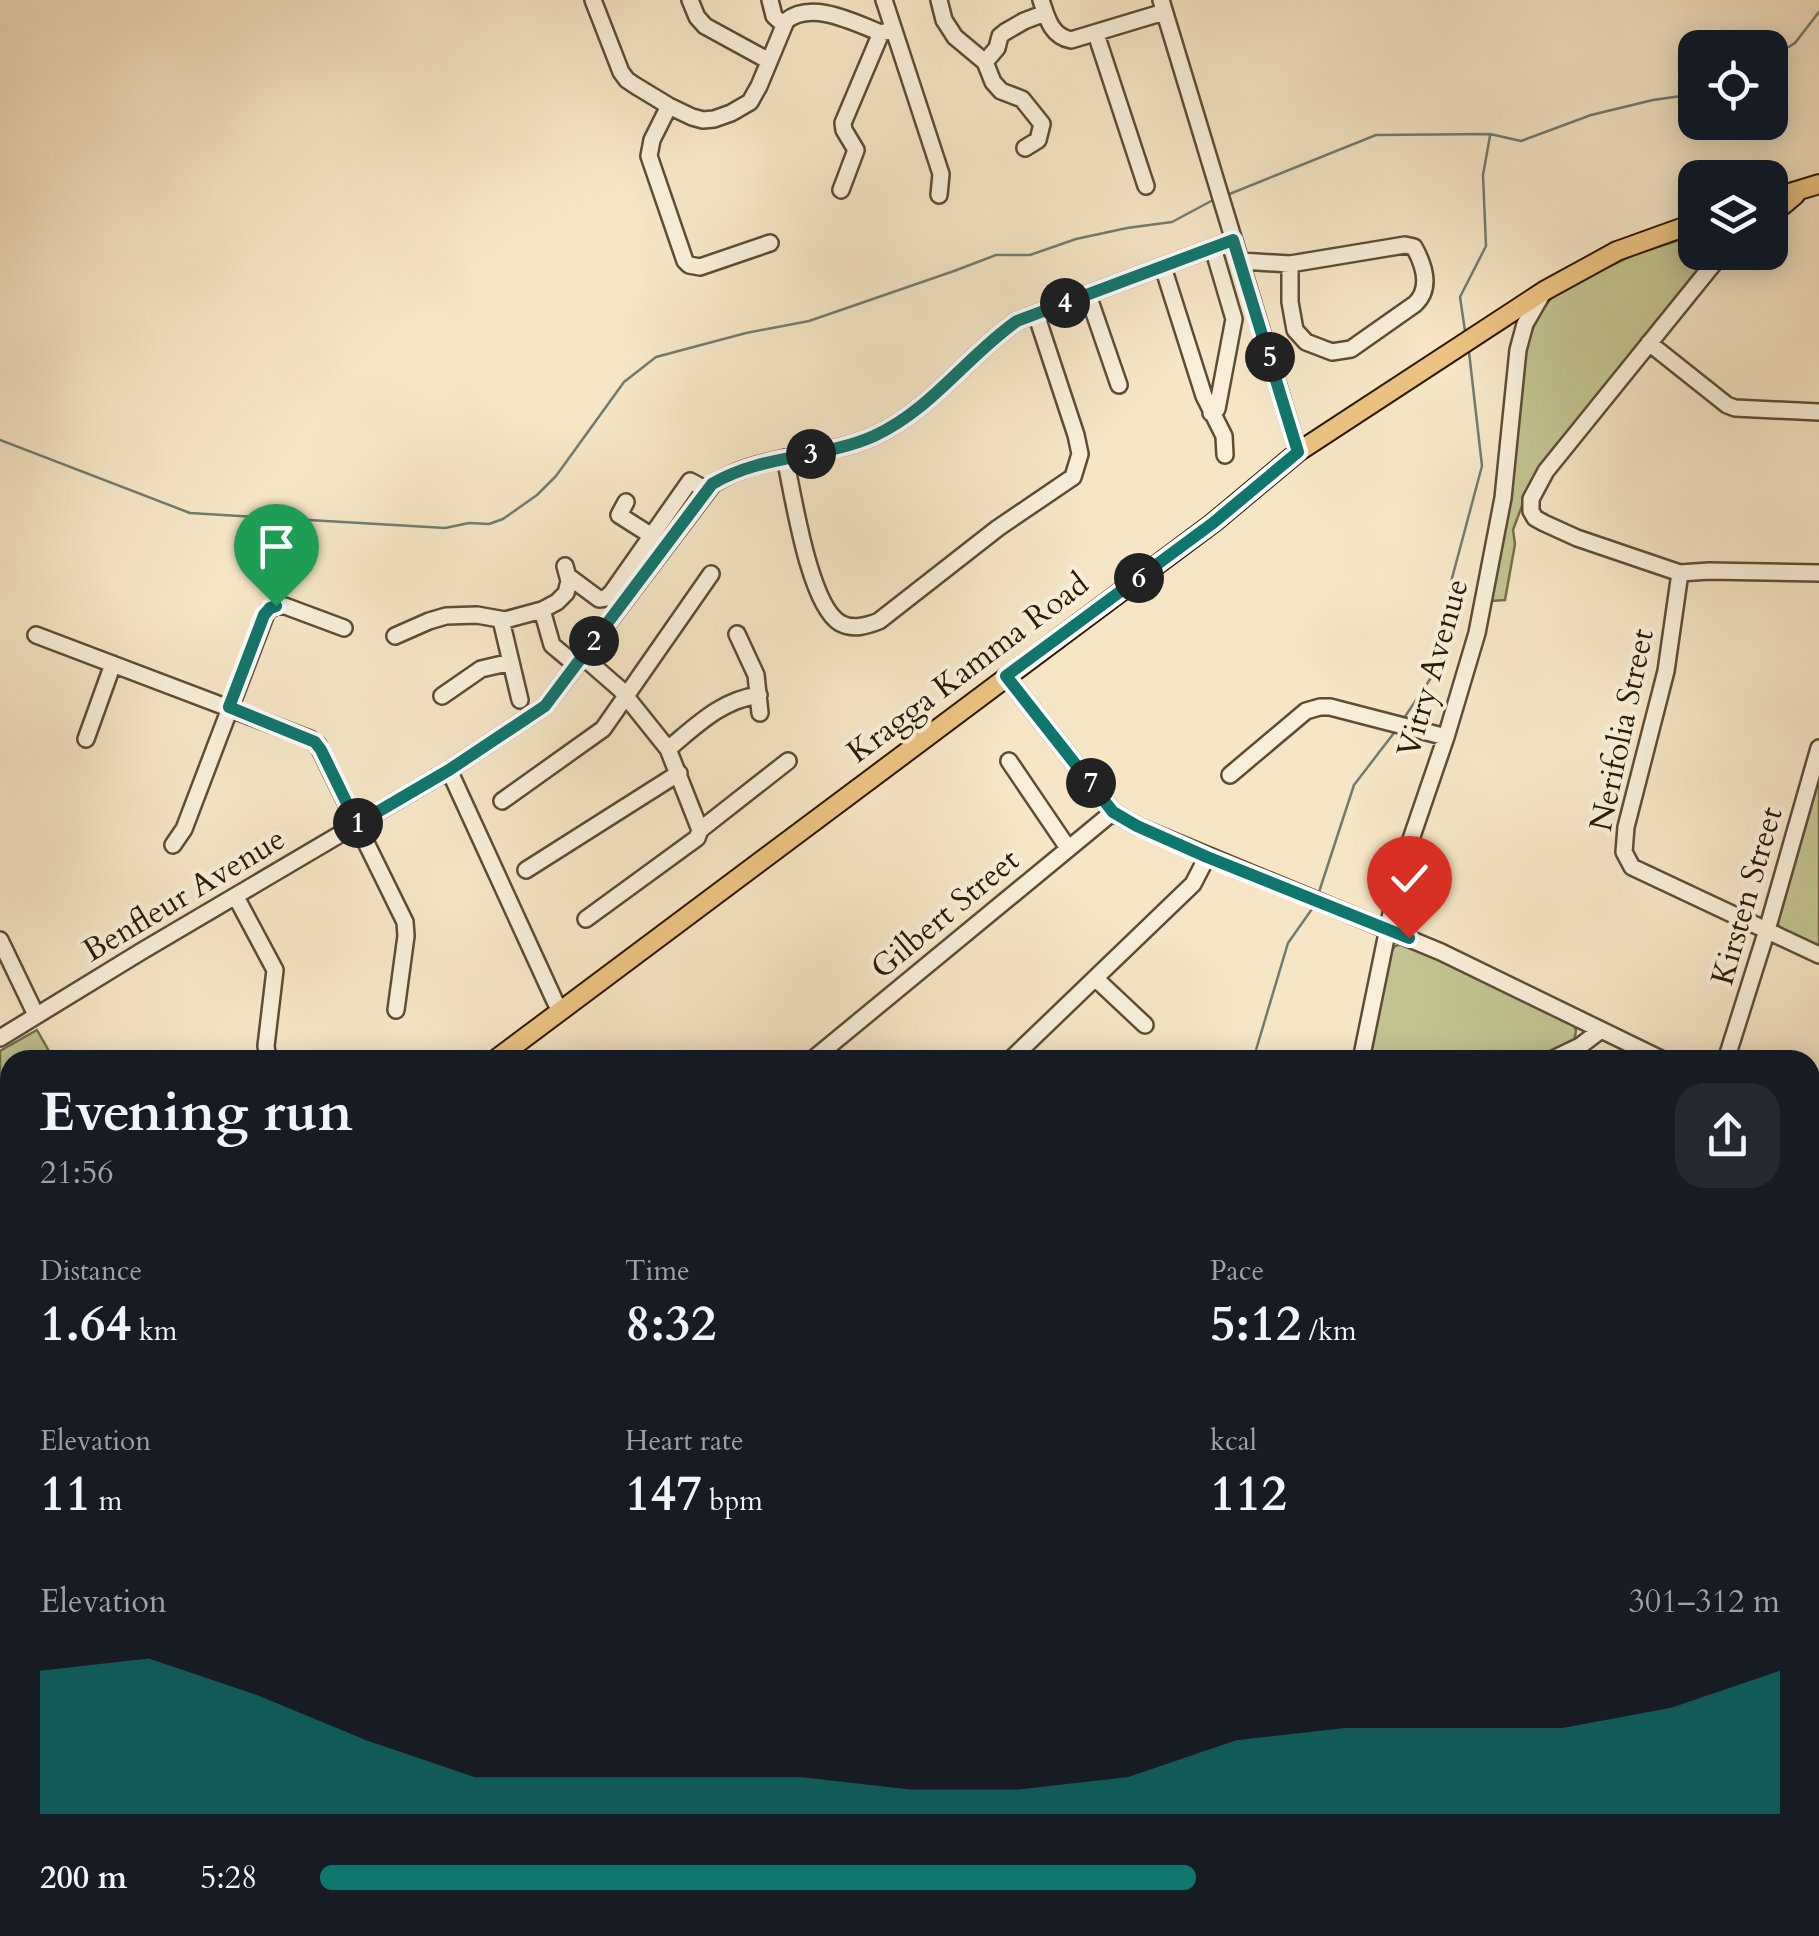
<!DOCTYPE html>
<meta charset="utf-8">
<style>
:root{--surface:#171b24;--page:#242831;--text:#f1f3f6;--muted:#9ea1a6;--accent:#0f766e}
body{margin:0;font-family:Cardo,serif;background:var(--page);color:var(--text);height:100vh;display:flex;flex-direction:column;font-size:38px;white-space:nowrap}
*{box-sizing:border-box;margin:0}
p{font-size:32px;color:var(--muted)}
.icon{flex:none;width:55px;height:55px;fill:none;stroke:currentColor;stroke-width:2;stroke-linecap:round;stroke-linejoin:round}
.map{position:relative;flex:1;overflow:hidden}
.panel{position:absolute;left:0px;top:1050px;width:1820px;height:888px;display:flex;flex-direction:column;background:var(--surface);border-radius:30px 30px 0 0;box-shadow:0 5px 25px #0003}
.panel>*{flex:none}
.fabs{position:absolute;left:1678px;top:30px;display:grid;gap:20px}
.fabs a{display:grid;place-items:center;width:110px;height:110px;border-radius:20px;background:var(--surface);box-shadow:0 5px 25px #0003;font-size:50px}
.pin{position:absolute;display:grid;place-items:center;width:85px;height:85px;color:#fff;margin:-102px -42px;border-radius:50% 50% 50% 0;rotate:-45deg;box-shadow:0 0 10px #0007}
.pin .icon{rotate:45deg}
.km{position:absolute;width:50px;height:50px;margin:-25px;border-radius:50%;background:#222;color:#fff;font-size:28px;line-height:50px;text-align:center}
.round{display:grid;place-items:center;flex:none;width:105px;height:105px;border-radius:30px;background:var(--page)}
.overview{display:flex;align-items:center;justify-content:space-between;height:170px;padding:0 40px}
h1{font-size:55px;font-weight:600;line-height:75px}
.metrics{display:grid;grid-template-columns:repeat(3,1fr);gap:15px;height:170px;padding:10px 40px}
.metrics div{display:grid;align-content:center}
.metrics b{font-size:50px;font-weight:600}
.metrics small{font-size:28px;font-weight:400}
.metrics p{font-size:28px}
.chart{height:280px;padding:20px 40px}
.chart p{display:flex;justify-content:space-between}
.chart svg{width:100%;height:180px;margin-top:10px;fill:var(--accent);opacity:.7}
ul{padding:0 40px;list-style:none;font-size:32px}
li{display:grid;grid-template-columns:160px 120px 1fr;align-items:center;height:75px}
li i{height:25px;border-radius:12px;background:var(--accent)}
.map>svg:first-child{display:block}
.green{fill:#c2c390;stroke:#766e4a;stroke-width:2.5}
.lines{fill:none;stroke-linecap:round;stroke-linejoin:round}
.stream{stroke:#6f7c71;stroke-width:2.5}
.minor-casing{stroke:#5e4c34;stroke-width:20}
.major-casing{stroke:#2b1903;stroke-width:22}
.minor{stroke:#f9efd9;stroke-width:15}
.major{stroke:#ebc382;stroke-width:18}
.route-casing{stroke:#fff;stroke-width:20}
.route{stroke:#0f766e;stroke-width:12}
.labels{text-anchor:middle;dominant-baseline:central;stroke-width:8;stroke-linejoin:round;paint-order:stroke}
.street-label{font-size:32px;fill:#2b1903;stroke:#f9efd9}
</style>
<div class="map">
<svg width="1819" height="1936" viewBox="0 0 1819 1936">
<rect width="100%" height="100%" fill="#f6e6c5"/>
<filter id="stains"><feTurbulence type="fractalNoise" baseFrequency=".002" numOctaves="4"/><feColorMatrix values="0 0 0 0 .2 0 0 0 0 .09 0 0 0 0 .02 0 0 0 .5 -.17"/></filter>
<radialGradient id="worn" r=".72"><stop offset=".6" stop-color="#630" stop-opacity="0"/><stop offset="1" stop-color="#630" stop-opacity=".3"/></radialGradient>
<path class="green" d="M1695 235V252L1715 253 1543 464 1530 484 1513 530 1515 544 1505 600 1491 601 1520 374 1529 328 1552 297 1591 275 1633 255Z
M1819 768V948L1783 931 1776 922Z
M1407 943 1574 1024 1576 1031 1574 1041 1538 1060H1368L1391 952 1395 946Z
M37 1030 54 1060H10V1220L0 1203V1051Z
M1819 1569V1724L1810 1729V1573Z"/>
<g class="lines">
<path class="stream" d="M1770 59 1795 43 1819 12
M1227 195 1376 135 1490 134 1521 141 1591 115 1653 100 1695 94
M1465 331 1460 297 1486 246 1483 175 1490 136
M0 440 190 513 445 528 469 523 489 524 503 519 537 495 556 476 624 382 656 357 746 333 809 321 954 271 996 255H1030L1076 239 1127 228 1172 222 1215 199
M1404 718 1441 663 1451 582 1482 466 1469 352
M1319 892 1354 785 1397 729
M1253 1060 1288 943 1312 909
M968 1936 974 1928"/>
<g class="minor-casing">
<path id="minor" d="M593 0 621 72 627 80 636 86 669 106 692 117 703 120 714 119 731 113 750 102 759 86 786 21C811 0 853 22 881 33
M690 0 697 17 705 26 769 61
M770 0 774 16 784 25
M884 0 941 174 939 195
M939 0 944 20 955 37 985 62 993 82 1001 91 1022 99 1042 124 1038 140 1025 148
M1041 0C1047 18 1051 36 1071 40L1164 12
M1161 0 1298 452
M1096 34 1146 186
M985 62 997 48 1000 36 1005 32 1024 21 1045 13
M669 106 652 140 649 156 685 261 689 265 700 267 770 243
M841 190 856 150 844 130 843 123 881 33 888 31
M1723 252 1546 471 1531 499V511L1535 518 1544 523 1577 538 1680 573 1709 571 1819 573
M1241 261 1290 264 1405 245 1414 247C1424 265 1432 288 1415 304L1351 349 1332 352 1306 342 1295 330 1290 302V264
M1163 267 1204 396 1224 436 1225 455
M1088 295 1119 385
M1649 343 1727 405 1735 408 1819 412
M1211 413 1217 409 1234 319 1213 248
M785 458C793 494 809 605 840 623 853 630 866 626 879 621L998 528 1073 477 1080 454 1076 435 1036 314
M626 502 619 515 652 536
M1680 573 1666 671 1626 827 1624 852 1632 867 1819 955
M568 576 599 599 606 598 612 592 690 481 707 490
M542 610 552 645 576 665
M501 620 520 700
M737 634 756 675 760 713
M36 635 310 739 318 745 405 922 406 936 396 1010
M395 636 429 621 446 616 477 615 505 620 542 610 557 602 566 593 569 581 565 566
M582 656 620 689 668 749 700 830
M1006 676 1113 812 1137 826 1441 952 1663 1060
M442 696 481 669 511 662
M86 739 113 664
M668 749C696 726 721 700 759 695
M1009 761 1068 848
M449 770 559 1010
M1230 775 1306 711 1320 707H1330L1446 737
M502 801 603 729 711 574
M173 845 184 829 267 611 276 606H285L344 628
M526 870 679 773
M236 897 275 970 266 1046 268 1060
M586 919 697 838 700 830 788 761
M0 940 36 1015
M1095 978 1145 1025
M0 1038 142 951 449 770 545 706 713 484C762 453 822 459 874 436 931 410 967 356 1017 321L1233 240
M812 1060 1113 812
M1010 1060 1193 884 1207 857
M1361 1060 1395 894 1409 845 1446 737 1477 633 1503 498 1518 350 1525 324 1544 291
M1551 1060 1580 1046 1601 1030
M1726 1060 1767 930 1819 748
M1810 1132 1819 1136
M0 1212 10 1227
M1810 1307 1819 1312
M0 1318 10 1315
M1810 1364 1819 1368
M1810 1409 1819 1393
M1810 1505 1819 1509
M1810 1562 1819 1557
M0 1641 10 1643
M0 1693 10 1694
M1810 1749 1819 1745
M0 1865 10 1867
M87 1928 88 1936
M287 1928 306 1936
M997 1928 1005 1936
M1070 1928 1079 1936
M361 1936 363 1928
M494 1936 498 1928
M591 1936 592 1928
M660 1936 661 1928
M718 1936 724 1928
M780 1936 784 1928
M1118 1936 1126 1928
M1391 1936 1396 1928
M1566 1936 1569 1928
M1730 1936 1732 1928"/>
</g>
<g class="major-casing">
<path id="major" d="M1770 199 1819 184
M1770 216 1795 195
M1723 253V252
M495 1060 1213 523 1298 452 1544 291 1617 251 1695 223
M0 1380 10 1377"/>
</g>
<use href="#minor" class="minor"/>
<use href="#major" class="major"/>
</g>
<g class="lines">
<g class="route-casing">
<path id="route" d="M276 606 270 608 264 615 229 707 315 742 321 750 357 824 449 770 545 706 712 484C762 454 822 459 874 436 931 410 967 356 1017 321L1233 240 1298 452 1213 523 1006 676 1113 812 1137 826 1207 857 1409 938"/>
</g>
<use href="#route" class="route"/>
</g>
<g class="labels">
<g class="street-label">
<text transform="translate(968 668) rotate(-37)">Kragga Kamma Road</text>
<text transform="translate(1433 668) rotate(-74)">Vitry Avenue</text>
<text transform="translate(1622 730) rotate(-78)">Nerifolia Street</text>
<text transform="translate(184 895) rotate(-31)">Benfleur Avenue</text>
<text transform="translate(1747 896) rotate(-74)">Kirsten Street</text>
<text transform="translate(945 914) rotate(-40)">Gilbert Street</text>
</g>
</g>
<rect width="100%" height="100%" filter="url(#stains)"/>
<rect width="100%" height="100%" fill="url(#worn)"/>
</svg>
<div class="fabs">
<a><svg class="icon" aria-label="locate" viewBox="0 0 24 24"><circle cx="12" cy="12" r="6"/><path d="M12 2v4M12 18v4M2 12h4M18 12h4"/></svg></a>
<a><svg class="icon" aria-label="layers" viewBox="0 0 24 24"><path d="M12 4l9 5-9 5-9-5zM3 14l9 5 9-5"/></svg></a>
</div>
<div class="pin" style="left:276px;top:606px;background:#1e9e55"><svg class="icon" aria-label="arrive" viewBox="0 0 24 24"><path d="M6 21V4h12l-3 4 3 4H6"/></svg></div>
<div class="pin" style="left:1409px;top:938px;background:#d93025"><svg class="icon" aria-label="check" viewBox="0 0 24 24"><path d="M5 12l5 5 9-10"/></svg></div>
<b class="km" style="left:358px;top:823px">1</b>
<b class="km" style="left:594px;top:641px">2</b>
<b class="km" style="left:811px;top:454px">3</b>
<b class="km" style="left:1065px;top:303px">4</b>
<b class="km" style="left:1270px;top:357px">5</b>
<b class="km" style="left:1139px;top:578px">6</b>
<b class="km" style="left:1091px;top:783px">7</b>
<section class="panel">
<div class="overview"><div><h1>Evening run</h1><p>21:56</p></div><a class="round"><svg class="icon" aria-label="share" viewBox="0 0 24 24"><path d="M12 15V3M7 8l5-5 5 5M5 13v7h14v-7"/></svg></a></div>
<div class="metrics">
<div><p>Distance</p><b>1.64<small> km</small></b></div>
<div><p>Time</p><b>8:32</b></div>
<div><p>Pace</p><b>5:12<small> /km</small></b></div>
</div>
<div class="metrics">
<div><p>Elevation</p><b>11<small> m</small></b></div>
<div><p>Heart rate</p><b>147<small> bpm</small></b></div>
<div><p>kcal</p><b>112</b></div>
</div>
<div class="chart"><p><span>Elevation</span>301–312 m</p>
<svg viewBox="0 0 160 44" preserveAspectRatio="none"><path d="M0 44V9L10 6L20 15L30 26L40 35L50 35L60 35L70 35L80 38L90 38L100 35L110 26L120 23L130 23L140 23L150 18L160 9V44z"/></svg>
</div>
<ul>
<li><b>200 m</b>5:28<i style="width:60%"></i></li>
</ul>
</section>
</div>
